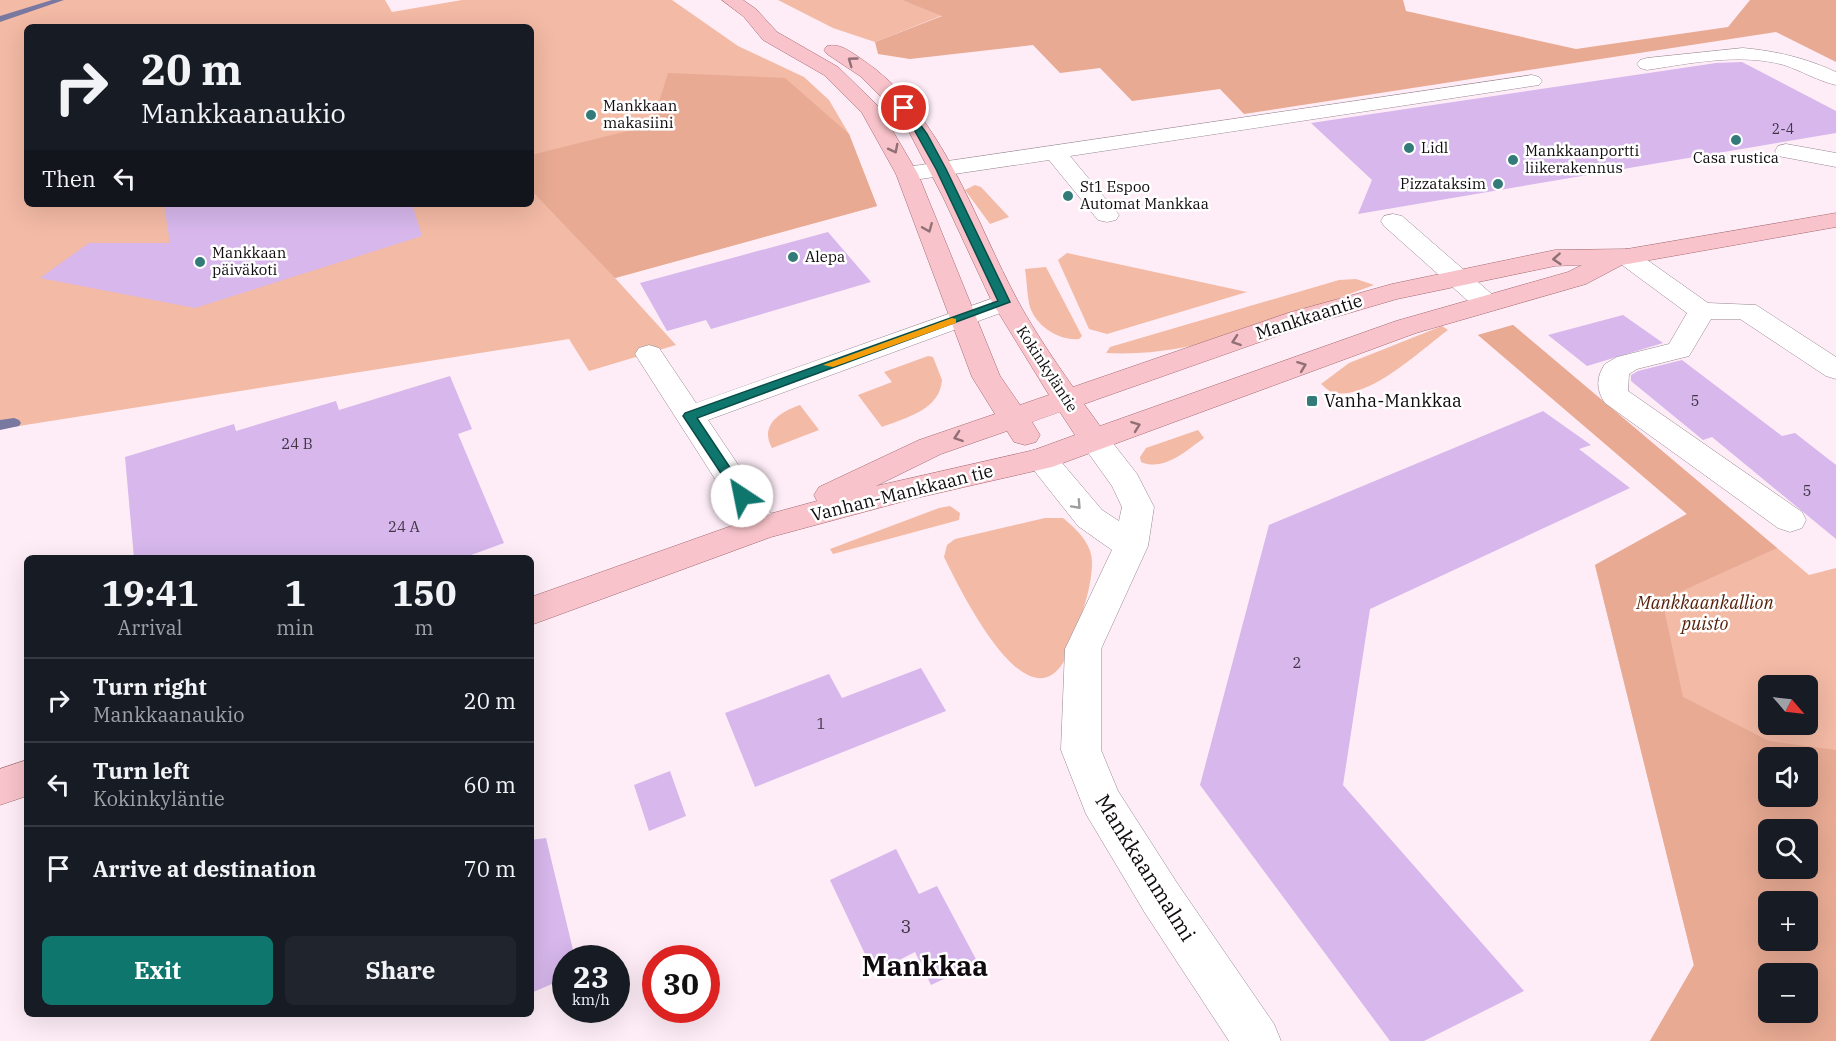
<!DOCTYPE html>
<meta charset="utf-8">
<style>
:root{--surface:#171b24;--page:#20242c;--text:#f1f3f6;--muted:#9ea1a6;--line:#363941;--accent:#0f766e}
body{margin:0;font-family:"IBM Plex Serif",serif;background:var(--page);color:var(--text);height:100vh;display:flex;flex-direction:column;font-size:22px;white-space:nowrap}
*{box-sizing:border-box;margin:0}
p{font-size:20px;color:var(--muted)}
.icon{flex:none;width:33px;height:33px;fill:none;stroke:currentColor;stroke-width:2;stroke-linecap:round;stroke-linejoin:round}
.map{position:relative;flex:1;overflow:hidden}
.panel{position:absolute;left:24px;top:555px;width:510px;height:462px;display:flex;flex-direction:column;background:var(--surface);border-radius:9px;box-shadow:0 6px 24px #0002}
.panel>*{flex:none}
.banner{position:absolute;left:24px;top:24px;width:510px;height:183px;border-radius:9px;box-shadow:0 6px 24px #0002;background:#171b24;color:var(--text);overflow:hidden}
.needle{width:39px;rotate:118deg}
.tools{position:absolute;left:1758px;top:675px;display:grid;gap:12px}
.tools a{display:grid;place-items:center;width:60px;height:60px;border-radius:9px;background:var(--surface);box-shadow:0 6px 24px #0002;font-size:30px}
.speed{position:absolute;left:552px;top:945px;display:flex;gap:12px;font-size:30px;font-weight:700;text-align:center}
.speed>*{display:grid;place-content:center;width:78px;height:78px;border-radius:50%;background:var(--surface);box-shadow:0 6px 24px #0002;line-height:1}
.speed small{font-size:15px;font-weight:400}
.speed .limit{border:9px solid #d22;background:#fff;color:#111}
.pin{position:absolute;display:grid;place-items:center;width:51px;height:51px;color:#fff;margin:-26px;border:3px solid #fff;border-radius:50%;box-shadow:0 2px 6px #0007}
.me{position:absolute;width:66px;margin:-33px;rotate:326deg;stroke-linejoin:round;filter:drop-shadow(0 0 4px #0008)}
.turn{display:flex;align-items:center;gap:21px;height:126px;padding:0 18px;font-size:27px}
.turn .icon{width:78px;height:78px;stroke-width:2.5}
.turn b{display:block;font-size:42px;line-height:51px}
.then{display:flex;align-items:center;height:57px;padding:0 18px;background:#0003;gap:12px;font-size:22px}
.eta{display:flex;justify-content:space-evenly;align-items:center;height:102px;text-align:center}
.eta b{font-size:36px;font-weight:700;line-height:42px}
.primary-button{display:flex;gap:12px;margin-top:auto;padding:12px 18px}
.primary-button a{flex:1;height:69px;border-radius:9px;background:var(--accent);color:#fff;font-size:24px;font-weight:700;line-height:69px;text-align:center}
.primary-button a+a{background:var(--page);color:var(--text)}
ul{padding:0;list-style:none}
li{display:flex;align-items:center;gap:18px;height:84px;padding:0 18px;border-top:2px solid var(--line)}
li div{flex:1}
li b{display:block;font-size:22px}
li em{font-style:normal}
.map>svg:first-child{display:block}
.green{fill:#f3baa5;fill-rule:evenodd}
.forest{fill:#e8aa93;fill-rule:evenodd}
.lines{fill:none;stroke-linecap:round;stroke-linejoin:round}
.stream{fill:#7878a1;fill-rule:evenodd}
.building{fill:#d7b7ec}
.minor-casing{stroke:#968790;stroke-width:1}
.major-casing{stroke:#a46971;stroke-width:1}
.minor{fill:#fff;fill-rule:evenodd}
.major{fill:#f8c3ca;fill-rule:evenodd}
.oneway{stroke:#907075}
.oneway2{stroke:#9f9d9f}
.route{fill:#0f766e;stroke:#0a4d48;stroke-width:1.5}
.slow{fill:#f59e0b}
.poi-dot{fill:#327b78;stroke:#fff;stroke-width:2}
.labels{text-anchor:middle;stroke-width:5;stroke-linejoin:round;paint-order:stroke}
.far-number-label{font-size:14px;fill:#423646}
.far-poi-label{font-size:15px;fill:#100b0e;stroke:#fff;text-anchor:start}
.far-street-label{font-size:15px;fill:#100b0e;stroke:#fff}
.number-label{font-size:15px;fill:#423646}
.street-label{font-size:18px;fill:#100b0e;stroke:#fff}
.poi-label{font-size:18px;fill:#100b0e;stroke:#fff;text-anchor:start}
.park-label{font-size:18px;font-style:italic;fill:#561f07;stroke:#fff}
.near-number-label{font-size:18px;fill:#423646}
.near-street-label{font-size:21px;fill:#100b0e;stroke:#fff}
.near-district-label{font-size:28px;font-weight:bold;fill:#100b0e;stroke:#fff}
</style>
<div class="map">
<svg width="1836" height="1041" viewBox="0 0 1836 1041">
<rect width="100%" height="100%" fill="#feedf7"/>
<!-- green -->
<g class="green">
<path d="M 0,0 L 385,0 L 392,12 L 462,0 L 672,0 L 738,46 L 804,77 L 829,100 L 849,134 L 877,206 L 615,278 L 676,345 L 589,371 L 569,339 L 0,429 ZM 27,27 L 531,27 L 531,204 L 27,204 Z"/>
<polygon points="778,0 902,0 943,15 875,42 833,28"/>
<polygon points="975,185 981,187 1009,217 990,224 965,190"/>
<polygon points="1067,253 1247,292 1107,334 1089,329 1058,260"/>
<path d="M 1046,267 L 1082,336 L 1079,339 C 1059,341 1036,326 1030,307 C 1027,296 1027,281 1025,269 Z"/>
<path d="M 1356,279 L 1374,285 C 1288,316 1200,358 1106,353 L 1110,347 L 1339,280 Z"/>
<path d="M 1513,325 L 1809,575 L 1836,568 L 1836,1041 L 1650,1041 L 1694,965 L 1595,565 L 1687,514 L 1478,335 ZM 1768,686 L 1808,686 L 1808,724 L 1768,724 ZM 1768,758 L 1808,758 L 1808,796 L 1768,796 ZM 1768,830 L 1808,830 L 1808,868 L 1768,868 ZM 1768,902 L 1808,902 L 1808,940 L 1768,940 ZM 1768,974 L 1808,974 L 1808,1012 L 1768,1012 Z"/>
<path d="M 1442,326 L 1448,330 C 1422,349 1366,403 1332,392 C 1328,391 1324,386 1321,384 L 1349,363 Z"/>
<path d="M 928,356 L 933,357 L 942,380 C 940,410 905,418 882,427 L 858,395 L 892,382 L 884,372 Z"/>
<path d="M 800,405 L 819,430 L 772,448 C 759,425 780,412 800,405 Z"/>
<path d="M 1198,430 L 1204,438 C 1187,450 1164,472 1141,462 L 1140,457 L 1146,448 Z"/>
<polygon points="950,506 960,513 959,520 833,554 830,549 939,508"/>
<path d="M 1045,518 L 1063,518 C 1076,529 1092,543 1092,562 C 1092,588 1081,618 1071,642 C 1069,648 1067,657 1063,663 C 1024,724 957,583 944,557 L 947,545 L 955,539 Z"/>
</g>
<!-- forest -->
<g class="forest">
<polygon points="902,0 1403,0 1406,11 1576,49 1728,27 1750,0 1836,0 1836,62 1776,32 1244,114 1220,89 1132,101 1100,68 1060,73 1033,45 910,59 878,54 875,42 942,16"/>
<polygon points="668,73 785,78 849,134 877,206 615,278 531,190 531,155 652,125"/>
<path d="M 1513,325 L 1777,548 L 1662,600 L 1683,697 L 1769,741 L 1836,750 L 1836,1041 L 1650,1041 L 1694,965 L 1595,565 L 1687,514 L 1478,335 ZM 1768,758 L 1808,758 L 1808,796 L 1768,796 ZM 1768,830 L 1808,830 L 1808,868 L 1768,868 ZM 1768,902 L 1808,902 L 1808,940 L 1768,940 ZM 1768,974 L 1808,974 L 1808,1012 L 1768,1012 Z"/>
</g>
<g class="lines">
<!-- stream -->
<g class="stream">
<polygon points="52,0 64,0 0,22 0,16"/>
<polygon points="14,418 19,420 21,423 19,426 0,430 0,420"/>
</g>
</g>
<!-- building -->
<g class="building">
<polygon points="1742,62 1836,111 1836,133 1358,214 1372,180 1311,123 1716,63"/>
<polygon points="164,204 412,204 422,236 195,308 40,278 89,243 170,243"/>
<polygon points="828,232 871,282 711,329 706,320 667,331 640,283"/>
<polygon points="1623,315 1663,343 1587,366 1548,335"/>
<polygon points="1682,360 1782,436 1795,433 1836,465 1836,539 1712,437 1703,440 1631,381 1631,375 1638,371"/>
<polygon points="450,376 472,429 458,434 504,543 463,558 134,558 125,457 234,424 236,431 336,401 339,410"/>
<polygon points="1543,411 1591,445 1579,449 1630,488 1370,609 1343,785 1524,991 1424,1041 1390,1041 1200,785 1269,525"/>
<polygon points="921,668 946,711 755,787 725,713 829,674 842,698"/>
<polygon points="670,771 686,816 649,831 634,785"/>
<polygon points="546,838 575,958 566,958 566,978 531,993 531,840"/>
<polygon points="896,849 919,894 937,886 978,963 931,985 915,952 874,973 830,880"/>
</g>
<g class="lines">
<!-- minor casing -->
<g class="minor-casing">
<g id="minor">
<path d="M 1743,48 C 1776,51 1806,58 1836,72 L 1836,85 C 1818,81 1802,71 1784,65 C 1740,53 1692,63 1647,70 L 1640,68 L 1637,64 L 1640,60 L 1647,58 Z"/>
<polygon points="1532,75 1539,77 1542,81 1539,85 1070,156 1119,215 1116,220 1107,222 1098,220 1049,160 907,181 899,179 896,174 899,169 907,167"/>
<polygon points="1786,144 1836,153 1836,167 1778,156 1775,151 1778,146"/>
<polygon points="1393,214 1402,216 1494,296 1498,302 1494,308 1485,310 1476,308 1384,226 1381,221 1384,216"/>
<path d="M 1627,249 L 1636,252 L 1708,303 L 1756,305 L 1836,357 L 1836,379 L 1826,376 L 1740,319 L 1711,319 L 1689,356 L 1637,369 L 1629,374 L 1628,391 L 1802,512 L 1806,520 L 1802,528 L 1790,532 L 1778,528 L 1605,403 C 1596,390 1596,377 1605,364 L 1617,357 L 1669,344 L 1687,313 L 1618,262 L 1614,257 L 1618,252 Z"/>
<polygon points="1005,294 1014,296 1018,302 1014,308 708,420 780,527 775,535 763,539 751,535 635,354 639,348 649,345 659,348 696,403"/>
<polygon points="1094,430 1105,433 1137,474 1154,507 1148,546 1101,649 1101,750 1118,791 1177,883 1274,1024 1281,1041 1229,1041 1145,913 1086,814 1061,750 1065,649 1112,550 1078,526 1025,459 1030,451 1041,448 1052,451 1102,510 1119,521 1122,507 1112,486 1079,440 1083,433"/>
</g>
</g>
<!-- major casing -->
<g class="major-casing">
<g id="major">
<path d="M 722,0 L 743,0 L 756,9 L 777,32 L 838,67 L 878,106 L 918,174 L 1000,376 L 1020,405 L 1049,395 L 992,302 L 943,197 L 908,130 L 887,103 L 860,76 L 827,54 L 824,50 L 827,46 C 840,43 849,51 860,58 C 944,113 973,219 1019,303 C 1035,332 1054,360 1073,387 L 1288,313 L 1392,284 L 1555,250 L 1627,249 L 1836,213 L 1836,227 L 1622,265 L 1586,284 L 1416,333 L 1052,467 L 912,499 L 771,537 L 531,625 L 531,597 L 751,519 L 817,501 L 814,495 L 819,487 L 919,440 L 995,414 L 972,377 L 896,174 L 862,113 L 824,75 L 763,40 L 744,17 ZM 1582,265 L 1568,272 L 1396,321 L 1100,426 L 1084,404 L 1308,325 L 1397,299 L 1555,266 ZM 1060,412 L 1075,435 L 1034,450 L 876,486 L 941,454 L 1007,431 L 1014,442 L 1025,445 L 1036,442 L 1040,435 L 1032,422 Z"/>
<polygon points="27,760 27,796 0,805 0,769"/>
</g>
</g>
<!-- minor -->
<use href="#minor" class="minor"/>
<!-- major -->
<use href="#major" class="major"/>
</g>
<!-- one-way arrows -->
<defs><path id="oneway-chevron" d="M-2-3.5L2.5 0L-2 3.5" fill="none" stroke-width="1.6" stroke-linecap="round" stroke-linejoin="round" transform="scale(1.5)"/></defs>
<g class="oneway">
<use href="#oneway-chevron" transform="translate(852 61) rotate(-144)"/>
<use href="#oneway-chevron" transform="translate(894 149) rotate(63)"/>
<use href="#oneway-chevron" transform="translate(928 228) rotate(68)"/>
<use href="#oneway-chevron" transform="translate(1557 259) rotate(176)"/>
<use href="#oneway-chevron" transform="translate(1236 341) rotate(161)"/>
<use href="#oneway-chevron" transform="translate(1302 366) rotate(-21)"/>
<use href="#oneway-chevron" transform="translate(1136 426) rotate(-20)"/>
<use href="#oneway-chevron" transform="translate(958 437) rotate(161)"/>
</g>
<use class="oneway2" href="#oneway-chevron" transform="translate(1077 505) rotate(47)"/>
<!-- route -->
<polygon class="route" points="901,106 907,106 927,134 946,169 1010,302 697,418 749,496 742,500 738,499 683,416 685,413 998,301 936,169"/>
<!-- slow -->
<polygon class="slow" points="952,318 956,319 956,323 833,367 823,365"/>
<!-- markers -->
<g class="poi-dot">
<circle cx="591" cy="115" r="6"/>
<circle cx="1736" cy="140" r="6"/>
<circle cx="1409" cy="148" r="6"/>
<circle cx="1513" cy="160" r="6"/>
<circle cx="1498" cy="184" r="6"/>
<circle cx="1068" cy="196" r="6"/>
<circle cx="793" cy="257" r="6"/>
<circle cx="200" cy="262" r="6"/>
<rect x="1306" y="395" width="12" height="12" rx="3"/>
</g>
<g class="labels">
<!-- far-number labels -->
<g class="far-number-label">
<text x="1783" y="134">2-4</text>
</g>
<!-- far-poi labels -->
<g class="far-poi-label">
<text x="603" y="111">Mankkaan<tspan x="603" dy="17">makasiini</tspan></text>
<text x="1421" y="153">Lidl</text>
<text x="1525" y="156">Mankkaanportti<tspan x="1525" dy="17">liikerakennus</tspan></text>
<text x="1736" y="163" text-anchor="middle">Casa rustica</text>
<text x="1486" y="189" text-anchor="end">Pizzataksim</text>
<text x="1080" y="192">St1 Espoo<tspan x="1080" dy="17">Automat Mankkaa</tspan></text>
<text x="212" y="258">Mankkaan<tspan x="212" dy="17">päiväkoti</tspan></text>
<text x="805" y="262">Alepa</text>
</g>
<!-- far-street labels -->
<g class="far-street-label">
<text transform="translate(1047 369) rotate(57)" y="5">Kokinkyläntie</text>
</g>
<!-- number labels -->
<g class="number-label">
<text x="1695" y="406">5</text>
<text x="297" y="449">24 B</text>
<text x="1807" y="496">5</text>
<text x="404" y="532">24 A</text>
<text x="1297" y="668">2</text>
<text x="821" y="729">1</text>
</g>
<!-- street labels -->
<g class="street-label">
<text transform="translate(1309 317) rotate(-18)" y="6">Mankkaantie</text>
<text transform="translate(902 493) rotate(-14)" y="6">Vanhan-Mankkaan tie</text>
</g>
<!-- poi labels -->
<g class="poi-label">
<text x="1324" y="407">Vanha-Mankkaa</text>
</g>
<!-- park labels -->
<g class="park-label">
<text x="1705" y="609">Mankkaankallion<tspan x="1705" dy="21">puisto</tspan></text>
</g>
<!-- near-number labels -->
<g class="near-number-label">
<text x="906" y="933">3</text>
</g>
<!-- near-street labels -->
<g class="near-street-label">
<text transform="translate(1145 868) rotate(58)" y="7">Mankkaanmalmi</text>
</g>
<!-- near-district labels -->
<g class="near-district-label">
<text x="925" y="976">Mankkaa</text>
</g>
</g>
</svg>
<div class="tools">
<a><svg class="needle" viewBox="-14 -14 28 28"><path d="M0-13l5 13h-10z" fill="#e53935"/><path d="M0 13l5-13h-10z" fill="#9ea1a6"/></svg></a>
<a><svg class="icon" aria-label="sound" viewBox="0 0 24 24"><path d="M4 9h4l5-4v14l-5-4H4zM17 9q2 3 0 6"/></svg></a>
<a><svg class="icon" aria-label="search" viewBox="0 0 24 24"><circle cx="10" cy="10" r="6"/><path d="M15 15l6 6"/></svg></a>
<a>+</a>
<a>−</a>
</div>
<div class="speed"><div>23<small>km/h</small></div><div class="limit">30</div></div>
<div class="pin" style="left:904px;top:108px;background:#d93025"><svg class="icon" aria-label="arrive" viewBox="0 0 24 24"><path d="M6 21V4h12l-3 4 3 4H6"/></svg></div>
<svg class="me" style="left:742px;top:496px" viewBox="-20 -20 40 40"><circle r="19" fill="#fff"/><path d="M0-13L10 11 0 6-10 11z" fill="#0f766e"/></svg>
<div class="banner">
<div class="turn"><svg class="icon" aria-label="right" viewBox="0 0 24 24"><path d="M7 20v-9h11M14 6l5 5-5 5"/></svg><div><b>20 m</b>Mankkaanaukio</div></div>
<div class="then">Then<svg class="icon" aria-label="left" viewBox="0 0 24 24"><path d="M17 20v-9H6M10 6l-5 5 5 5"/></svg></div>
</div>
<section class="panel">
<div class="eta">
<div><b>19:41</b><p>Arrival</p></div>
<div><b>1</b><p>min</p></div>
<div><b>150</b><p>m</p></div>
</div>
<ul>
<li><svg class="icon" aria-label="right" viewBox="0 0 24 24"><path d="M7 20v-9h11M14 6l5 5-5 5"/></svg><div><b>Turn right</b><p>Mankkaanaukio</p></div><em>20 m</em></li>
<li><svg class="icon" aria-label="left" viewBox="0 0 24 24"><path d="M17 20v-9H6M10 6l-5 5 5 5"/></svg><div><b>Turn left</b><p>Kokinkyläntie</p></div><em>60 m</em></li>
<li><svg class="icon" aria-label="arrive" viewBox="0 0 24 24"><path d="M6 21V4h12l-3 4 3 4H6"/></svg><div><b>Arrive at destination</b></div><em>70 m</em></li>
</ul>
<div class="primary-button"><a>Exit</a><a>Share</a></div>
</section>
</div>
